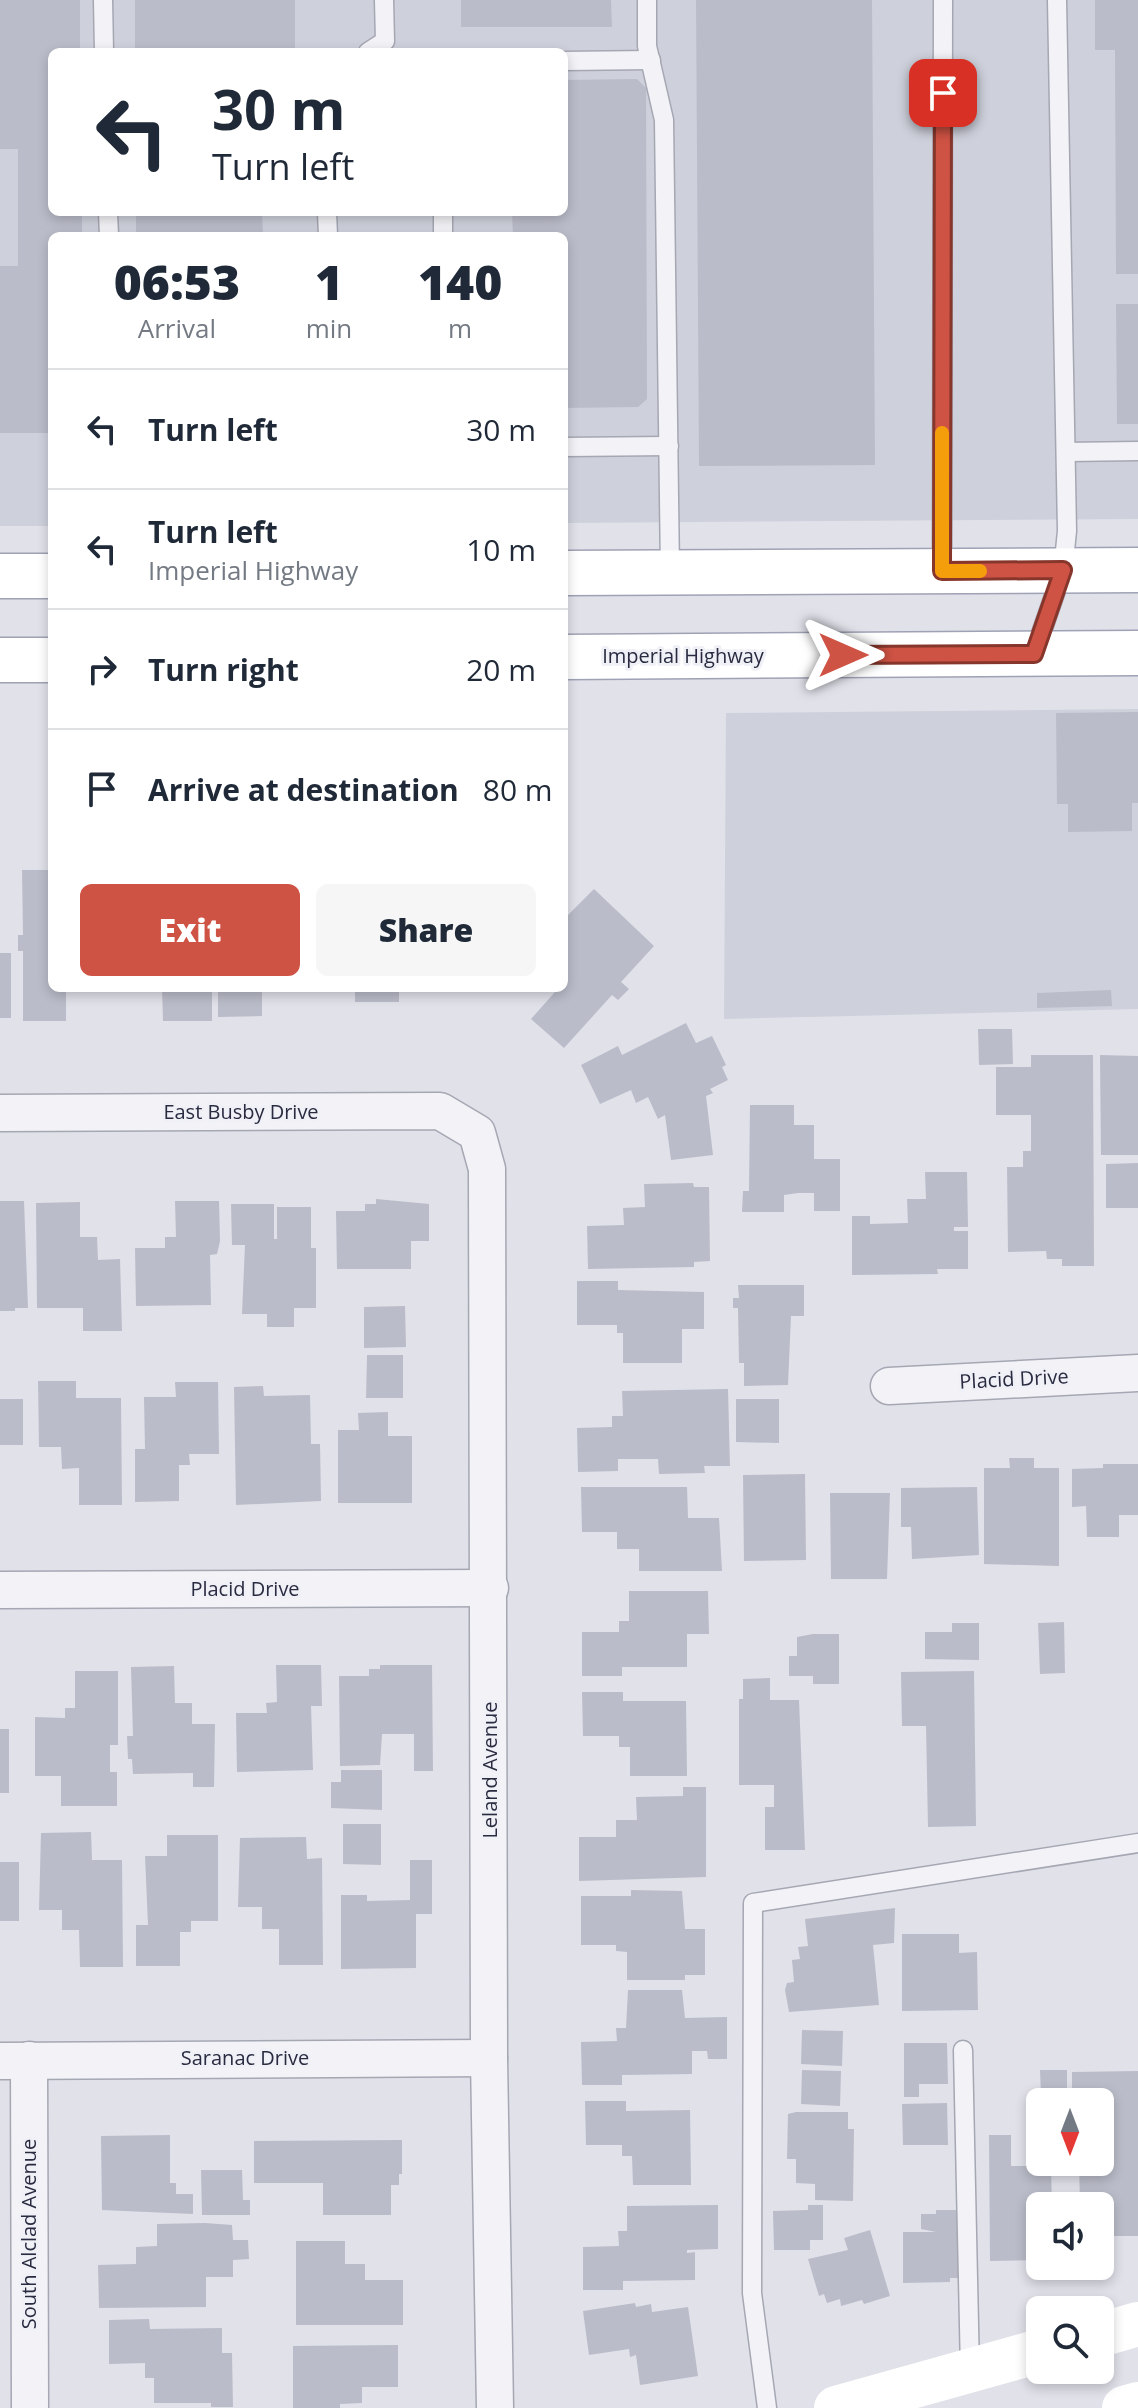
<!DOCTYPE html>
<style>
:root{--surface:#fff;--page:#f6f6f7;--text:#1f2937;--muted:#747a83;--line:#e0e1e3;--accent:#cf5344}
body{margin:0;font-family:"Open Sans",sans-serif;background:var(--page);color:var(--text);height:100vh;display:flex;flex-direction:column;font-size:30px;white-space:nowrap}
*{box-sizing:border-box;margin:0}
p{font-size:26px;color:var(--muted)}
.icon{flex:none;width:44px;height:44px;fill:none;stroke:currentColor;stroke-width:2;stroke-linecap:round;stroke-linejoin:round}
.map{position:relative;flex:1;overflow:hidden}
.side{position:absolute;left:48px;top:232px;width:520px;height:760px;display:flex;flex-direction:column;background:var(--surface);border-radius:12px;box-shadow:0 4px 12px #0003}
.side>*{flex:none}
.top-card{position:absolute;left:48px;top:48px;width:520px;height:168px;border-radius:12px;box-shadow:0 4px 12px #0003;background:#fff;color:var(--text);overflow:hidden}
.needle{width:52px;rotate:180deg}
.fabs{position:absolute;left:1026px;top:2088px;display:grid;gap:16px}
.fabs a{display:grid;place-items:center;width:88px;height:88px;border-radius:12px;background:var(--surface);box-shadow:0 4px 12px #0003;font-size:40px}
.pin{position:absolute;display:grid;place-items:center;width:68px;height:68px;color:#fff;margin:-34px;border-radius:16px;box-shadow:0 4px 12px #0006}
.me{position:absolute;width:88px;margin:-44px;rotate:90deg;stroke-linejoin:round;filter:drop-shadow(0 0 6px #0008)}
.turn{display:flex;align-items:center;gap:28px;height:168px;padding:0 32px;font-size:36px}
.turn .icon{width:104px;height:104px;stroke-width:2.5}
.turn b{display:block;font-size:56px;line-height:68px}
.eta{display:flex;justify-content:space-evenly;align-items:center;height:136px;text-align:center}
.eta b{font-size:48px;font-weight:800;line-height:56px}
.cta{display:flex;gap:16px;margin-top:auto;padding:16px 32px}
.cta a{flex:1;height:92px;border-radius:12px;background:var(--accent);color:#fff;font-size:32px;font-weight:800;line-height:92px;text-align:center}
.cta a+a{background:var(--page);color:var(--text)}
ul{padding:0;list-style:none}
li{display:flex;align-items:center;gap:24px;height:120px;padding:0 32px;border-top:2px solid var(--line)}
li div{flex:1}
li b{display:block;font-size:30px}
li em{font-style:normal}
.map>svg:first-child{display:block}
.built{fill:#ced0db;fill-rule:evenodd}
.building{fill:#babcc9}
.lines{fill:none;stroke-linecap:round;stroke-linejoin:round}
.service-casing{stroke:#a5a7b3;stroke-width:21}
.minor-casing{stroke:#a5a7b3;stroke-width:39}
.primary-casing{stroke:#9fa2b5;stroke-width:47}
.service{stroke:#f3f3f7;stroke-width:18}
.minor{stroke:#f3f3f7;stroke-width:36}
.secondary{stroke:#fff;stroke-width:44}
.primary{stroke:#fff;stroke-width:44}
.route-casing{stroke:#87362c;stroke-width:20}
.route{stroke:#cf5344;stroke-width:14}
.slow{stroke:#f59e0b;stroke-width:14}
.labels{text-anchor:middle;stroke-width:6;stroke-linejoin:round;paint-order:stroke}
.street-label{font-size:20px;fill:#292b41;stroke:#f0f1f7}
</style>
<div class="map">
<svg width="1138" height="2408" viewBox="0 0 1138 2408">
<rect width="100%" height="100%" fill="#e0e1e9"/>
<!-- built -->
<g class="built">
<path d="M 0,0 L 1138,0 L 1138,519 L 564,523 L 564,236 L 52,236 L 52,526 L 0,526 ZM 52,52 L 564,52 L 564,212 L 52,212 Z"/>
<polygon points="1138,709 1138,1009 724,1019 726,713"/>
</g>
<!-- building -->
<g class="building">
<polygon points="0,0 80,0 80,52 52,52 52,212 82,212 82,236 52,236 52,433 0,433 0,266 18,266 18,149 0,149"/>
<rect x="135" y="0" width="160" height="52"/>
<polygon points="461,0 611,0 612,27 461,27"/>
<polygon points="696,0 872,0 875,465 699,466"/>
<polygon points="1095,0 1138,0 1138,274 1116,274 1115,50 1095,50"/>
<polygon points="637,79 646,88 647,399 638,407 564,408 564,236 513,236 512,212 564,212 564,80"/>
<polygon points="136,212 262,212 263,236 136,236"/>
<polygon points="1116,304 1138,304 1138,424 1117,424"/>
<polygon points="1138,712 1138,803 1132,803 1132,831 1068,832 1068,804 1057,804 1056,713"/>
<polygon points="22,870 52,870 52,988 66,988 66,1021 23,1021 23,951 18,951 18,935 23,935"/>
<polygon points="594,889 654,946 621,982 629,989 618,1000 612,995 564,1048 531,1019 555,992 551,988 564,988 564,919"/>
<rect x="0" y="953" width="11" height="65"/>
<polygon points="162,988 212,988 212,1021 163,1021"/>
<polygon points="218,988 262,988 262,1016 218,1017"/>
<rect x="355" y="988" width="44" height="14"/>
<polygon points="1111,990 1112,1006 1037,1008 1037,993"/>
<polygon points="686,1023 696,1043 712,1036 726,1065 722,1067 728,1080 710,1089 713,1093 706,1096 713,1155 671,1160 665,1115 658,1119 648,1097 636,1103 631,1090 600,1104 581,1065 618,1046 622,1055"/>
<polygon points="978,1029 1012,1029 1013,1064 979,1065"/>
<polygon points="1031,1055 1093,1055 1094,1266 1062,1266 1062,1259 1047,1259 1046,1251 1008,1252 1007,1167 1023,1167 1023,1151 1031,1151 1031,1115 996,1115 996,1067 1031,1067"/>
<polygon points="1100,1055 1138,1056 1138,1155 1101,1155"/>
<polygon points="750,1105 794,1105 794,1125 814,1125 814,1159 840,1159 840,1211 814,1211 814,1193 798,1193 784,1195 784,1212 742,1212 743,1191 749,1191"/>
<polygon points="1138,1163 1138,1208 1106,1208 1106,1164"/>
<polygon points="925,1172 967,1172 968,1227 954,1227 954,1231 968,1231 968,1269 937,1269 938,1274 852,1275 852,1216 870,1216 870,1224 908,1223 907,1199 926,1199"/>
<polygon points="693,1183 694,1187 709,1187 710,1261 694,1262 694,1267 588,1269 587,1226 624,1225 623,1208 645,1207 644,1184"/>
<polygon points="376,1199 429,1204 429,1241 411,1241 411,1269 337,1269 336,1211 365,1211 365,1204 376,1204"/>
<polygon points="0,1201 24,1201 28,1308 15,1308 15,1311 0,1311"/>
<polygon points="175,1201 219,1201 220,1241 217,1254 210,1255 211,1305 136,1306 135,1248 165,1248 165,1237 176,1237"/>
<polygon points="80,1202 80,1237 97,1237 98,1260 120,1259 122,1331 83,1331 83,1308 37,1308 36,1203"/>
<polygon points="231,1204 274,1204 274,1239 277,1239 277,1207 311,1207 311,1248 316,1248 316,1308 294,1308 294,1327 267,1327 267,1314 242,1314 245,1245 232,1245"/>
<polygon points="577,1281 618,1281 618,1290 704,1292 704,1329 682,1329 682,1363 623,1363 623,1333 617,1333 617,1325 577,1325"/>
<polygon points="738,1285 804,1285 804,1316 791,1316 788,1385 744,1386 744,1363 739,1363 738,1308 733,1308 733,1298 739,1298"/>
<polygon points="405,1306 406,1347 364,1348 364,1307"/>
<polygon points="367,1355 403,1355 403,1398 366,1398"/>
<polygon points="38,1381 76,1381 76,1398 121,1398 122,1505 79,1505 79,1468 62,1469 61,1447 39,1447"/>
<polygon points="175,1382 218,1382 219,1454 189,1454 190,1465 179,1465 179,1501 135,1502 135,1449 145,1449 144,1397 176,1397"/>
<polygon points="263,1386 264,1396 310,1395 311,1444 320,1444 321,1501 236,1505 234,1387"/>
<polygon points="728,1389 730,1466 704,1466 705,1473 659,1474 658,1459 618,1459 618,1471 578,1472 577,1428 612,1427 612,1416 623,1416 622,1391"/>
<rect x="0" y="1399" width="23" height="46"/>
<polygon points="736,1399 779,1399 779,1443 736,1442"/>
<polygon points="388,1412 388,1436 412,1436 412,1503 338,1503 338,1430 359,1430 358,1413"/>
<polygon points="1009,1458 1034,1458 1034,1468 1059,1468 1059,1566 984,1564 984,1468 1010,1468"/>
<polygon points="1103,1464 1138,1464 1138,1515 1119,1515 1119,1537 1087,1537 1086,1506 1072,1507 1072,1469 1103,1468"/>
<polygon points="805,1474 806,1560 744,1561 743,1475"/>
<polygon points="581,1487 687,1487 688,1518 719,1518 722,1571 639,1571 639,1549 617,1549 617,1532 582,1532"/>
<polygon points="977,1487 979,1555 912,1559 911,1527 901,1527 901,1488"/>
<polygon points="830,1493 890,1493 887,1579 831,1579"/>
<polygon points="629,1591 708,1591 709,1634 687,1634 687,1667 622,1667 622,1676 582,1676 582,1632 619,1632 619,1621 629,1621"/>
<polygon points="1064,1622 1065,1673 1040,1674 1038,1623"/>
<polygon points="952,1623 979,1623 979,1660 925,1659 925,1632 952,1632"/>
<polygon points="813,1634 839,1634 839,1684 813,1684 813,1676 789,1676 789,1656 797,1656 797,1637"/>
<polygon points="276,1665 321,1665 322,1706 311,1706 313,1770 237,1772 236,1713 267,1713 266,1703 277,1702"/>
<polygon points="380,1665 432,1665 433,1771 414,1771 414,1734 382,1734 380,1765 340,1766 339,1676 369,1676 369,1669 380,1669"/>
<polygon points="174,1666 175,1703 192,1703 192,1724 215,1724 214,1787 193,1787 193,1773 133,1774 132,1759 128,1759 127,1736 133,1736 131,1667"/>
<polygon points="75,1671 118,1671 118,1745 110,1745 110,1772 117,1772 117,1806 61,1806 61,1776 35,1776 35,1717 65,1718 65,1708 75,1708"/>
<polygon points="974,1671 976,1826 928,1827 926,1726 902,1726 901,1672"/>
<polygon points="770,1678 770,1700 799,1700 805,1850 765,1850 765,1807 774,1807 774,1785 739,1785 739,1699 743,1699 743,1679"/>
<polygon points="582,1692 623,1692 623,1701 686,1701 687,1776 630,1776 630,1747 619,1747 619,1736 583,1736"/>
<rect x="0" y="1729" width="9" height="64"/>
<polygon points="341,1770 382,1770 382,1810 331,1808 331,1782 341,1782"/>
<polygon points="683,1787 706,1787 706,1877 579,1881 579,1837 616,1837 616,1820 637,1820 636,1797 683,1796"/>
<polygon points="343,1824 381,1824 381,1865 343,1864"/>
<polygon points="91,1832 92,1860 122,1860 123,1967 80,1967 79,1930 62,1930 62,1910 39,1910 41,1833"/>
<polygon points="167,1835 218,1835 218,1921 191,1921 191,1932 180,1932 180,1966 136,1966 136,1925 148,1925 145,1856 167,1856"/>
<polygon points="306,1837 307,1859 322,1858 323,1965 279,1965 279,1929 262,1929 262,1907 238,1907 240,1838"/>
<polygon points="410,1860 432,1860 432,1914 416,1914 416,1968 341,1969 341,1895 367,1895 367,1901 410,1900"/>
<rect x="0" y="1862" width="19" height="59"/>
<polygon points="631,1890 682,1891 685,1929 705,1929 705,1975 685,1975 685,1980 627,1980 627,1952 616,1951 616,1945 581,1945 581,1896 631,1896"/>
<polygon points="895,1908 894,1943 873,1945 879,2005 789,2012 785,1990 787,1983 794,1982 792,1960 800,1959 798,1947 808,1946 805,1919"/>
<polygon points="902,1934 959,1934 959,1953 977,1952 978,2010 902,2011"/>
<polygon points="628,1990 682,1990 685,2018 727,2017 727,2059 708,2059 707,2051 692,2051 692,2074 622,2075 622,2085 582,2085 581,2042 617,2041 616,2028 626,2028"/>
<polygon points="802,2030 843,2031 842,2066 801,2064"/>
<polygon points="904,2043 947,2043 948,2084 919,2084 919,2097 904,2097"/>
<polygon points="802,2070 841,2071 840,2106 801,2104"/>
<polygon points="1040,2070 1067,2070 1067,2102 1040,2102 1040,2108 1033,2108 1033,2094 1041,2094"/>
<polygon points="1138,2071 1138,2236 1100,2236 1100,2206 1080,2206 1079,2162 1100,2162 1100,2102 1072,2102 1072,2072"/>
<polygon points="585,2101 626,2101 626,2111 690,2110 691,2185 633,2185 632,2156 622,2156 622,2145 586,2145"/>
<polygon points="947,2103 948,2145 903,2145 902,2104"/>
<polygon points="796,2112 848,2112 848,2129 854,2129 853,2201 815,2200 815,2184 796,2183 796,2159 787,2159 788,2114"/>
<polygon points="170,2135 170,2183 176,2183 176,2194 193,2194 193,2214 102,2210 101,2136"/>
<polygon points="989,2135 1011,2135 1011,2166 1051,2166 1052,2206 1040,2206 1040,2260 990,2261"/>
<polygon points="402,2140 402,2174 399,2174 399,2185 391,2185 391,2215 323,2215 323,2183 254,2183 254,2141"/>
<polygon points="201,2170 242,2170 243,2200 250,2200 250,2215 202,2215"/>
<polygon points="718,2205 718,2249 687,2250 687,2253 695,2252 695,2280 623,2281 623,2290 583,2290 583,2247 619,2246 618,2231 627,2231 627,2206"/>
<polygon points="808,2205 823,2205 823,2240 810,2240 810,2250 774,2250 773,2211 808,2210"/>
<polygon points="936,2210 963,2210 966,2278 950,2278 950,2282 903,2283 903,2232 936,2232 921,2229 921,2214 936,2214"/>
<polygon points="205,2223 232,2225 233,2240 248,2240 249,2259 233,2260 233,2277 206,2277 206,2307 99,2308 98,2265 136,2264 136,2247 157,2246 157,2224"/>
<polygon points="870,2230 890,2296 864,2304 862,2300 841,2306 840,2299 827,2303 824,2294 819,2296 808,2259 848,2250 844,2238"/>
<polygon points="296,2241 345,2241 345,2264 365,2264 365,2280 403,2280 403,2325 296,2325"/>
<polygon points="635,2303 636,2307 651,2304 652,2312 688,2307 698,2376 640,2385 636,2355 630,2357 629,2349 589,2355 583,2311"/>
<polygon points="149,2319 150,2329 222,2328 222,2353 232,2353 233,2407 211,2407 211,2403 154,2403 154,2378 145,2378 145,2363 109,2364 109,2320"/>
<polygon points="398,2345 398,2387 362,2387 362,2403 340,2404 340,2408 293,2408 293,2346"/>
</g>
<g class="lines">
<!-- service casing -->
<g class="service-casing">
<g id="service">
<polyline points="103,0 104,52"/>
<polyline points="647,0 647,46 664,120 670,572"/>
<polyline points="368,52 385,41 384,0"/>
<polyline points="564,61 651,60"/>
<polyline points="108,212 109,236"/>
<polyline points="327,212 328,236"/>
<polyline points="443,212 443,236"/>
<polyline points="564,447 669,446"/>
<polyline points="1066,452 1138,451"/>
<polyline points="942,571 943,0"/>
<polyline points="1034,654 1063,570 1067,531 1057,0"/>
<polyline points="963,2050 970,2371"/>
<polyline points="767,2408 752,2293 753,1903 1138,1843"/>
</g>
</g>
<!-- minor casing -->
<g class="minor-casing">
<g id="minor">
<polyline points="0,1113 440,1111 477,1133 487,1169 489,2058 495,2408"/>
<polyline points="889,1386 1138,1373"/>
<polyline points="0,1590 490,1588"/>
<polyline points="29,2060 30,2408"/>
<polyline points="0,2061 489,2058"/>
</g>
</g>
<!-- primary casing -->
<g class="primary-casing">
<g id="primary">
<polyline points="564,573 1138,570"/>
<polyline points="0,576 52,576"/>
<polyline points="564,657 1138,653"/>
<polyline points="0,660 52,660"/>
</g>
</g>
<!-- service -->
<use href="#service" class="service"/>
<!-- minor -->
<use href="#minor" class="minor"/>
<!-- secondary -->
<g class="secondary">
<polyline points="1100,2335 1138,2324"/>
<polyline points="836,2408 1040,2351"/>
<polyline points="1124,2408 1138,2404"/>
</g>
<!-- primary -->
<use href="#primary" class="primary"/>
</g>
<g class="lines">
<!-- route casing -->
<g class="route-casing">
<polyline id="route" points="843,655 1034,654 1063,570 942,571 943,93"/>
</g>
<!-- route -->
<use href="#route" class="route"/>
<!-- slow -->
<polyline class="slow" points="942,433 942,571 980,571"/>
</g>
<g class="labels">
<!-- street labels -->
<g class="street-label">
<text x="683" y="663">Imperial Highway</text>
<text x="241" y="1119">East Busby Drive</text>
<text transform="translate(1014 1379) rotate(-3)" y="7">Placid Drive</text>
<text x="245" y="1596">Placid Drive</text>
<text transform="translate(490 1770) rotate(-90)" y="7">Leland Avenue</text>
<text x="245" y="2065">Saranac Drive</text>
<text transform="translate(29 2234) rotate(-90)" y="7">South Alclad Avenue</text>
</g>
</g>
</svg>
<div class="fabs">
<a><svg class="needle" viewBox="-14 -14 28 28"><path d="M0-13l5 13h-10z" fill="#e53935"/><path d="M0 13l5-13h-10z" fill="#747a83"/></svg></a>
<a><svg class="icon" aria-label="sound" viewBox="0 0 24 24"><path d="M4 9h4l5-4v14l-5-4H4zM17 9q2 3 0 6"/></svg></a>
<a><svg class="icon" aria-label="search" viewBox="0 0 24 24"><circle cx="10" cy="10" r="6"/><path d="M15 15l6 6"/></svg></a>
</div>
<div class="pin" style="left:943px;top:93px;background:#d93025"><svg class="icon" aria-label="arrive" viewBox="0 0 24 24"><path d="M6 21V4h12l-3 4 3 4H6"/></svg></div>
<svg class="me" style="left:843px;top:655px" viewBox="-20 -20 40 40"><path d="M0-17L14 15 0 8-14 15z" fill="#cf5344" stroke="#fff" stroke-width="4"/></svg>
<div class="top-card">
<div class="turn"><svg class="icon" aria-label="left" viewBox="0 0 24 24"><path d="M17 20v-9H6M10 6l-5 5 5 5"/></svg><div><b>30 m</b>Turn left</div></div>
</div>
<section class="side">
<div class="eta">
<div><b>06:53</b><p>Arrival</p></div>
<div><b>1</b><p>min</p></div>
<div><b>140</b><p>m</p></div>
</div>
<ul>
<li><svg class="icon" aria-label="left" viewBox="0 0 24 24"><path d="M17 20v-9H6M10 6l-5 5 5 5"/></svg><div><b>Turn left</b></div><em>30 m</em></li>
<li><svg class="icon" aria-label="left" viewBox="0 0 24 24"><path d="M17 20v-9H6M10 6l-5 5 5 5"/></svg><div><b>Turn left</b><p>Imperial Highway</p></div><em>10 m</em></li>
<li><svg class="icon" aria-label="right" viewBox="0 0 24 24"><path d="M7 20v-9h11M14 6l5 5-5 5"/></svg><div><b>Turn right</b></div><em>20 m</em></li>
<li><svg class="icon" aria-label="arrive" viewBox="0 0 24 24"><path d="M6 21V4h12l-3 4 3 4H6"/></svg><div><b>Arrive at destination</b></div><em>80 m</em></li>
</ul>
<div class="cta"><a>Exit</a><a>Share</a></div>
</section>
</div>
